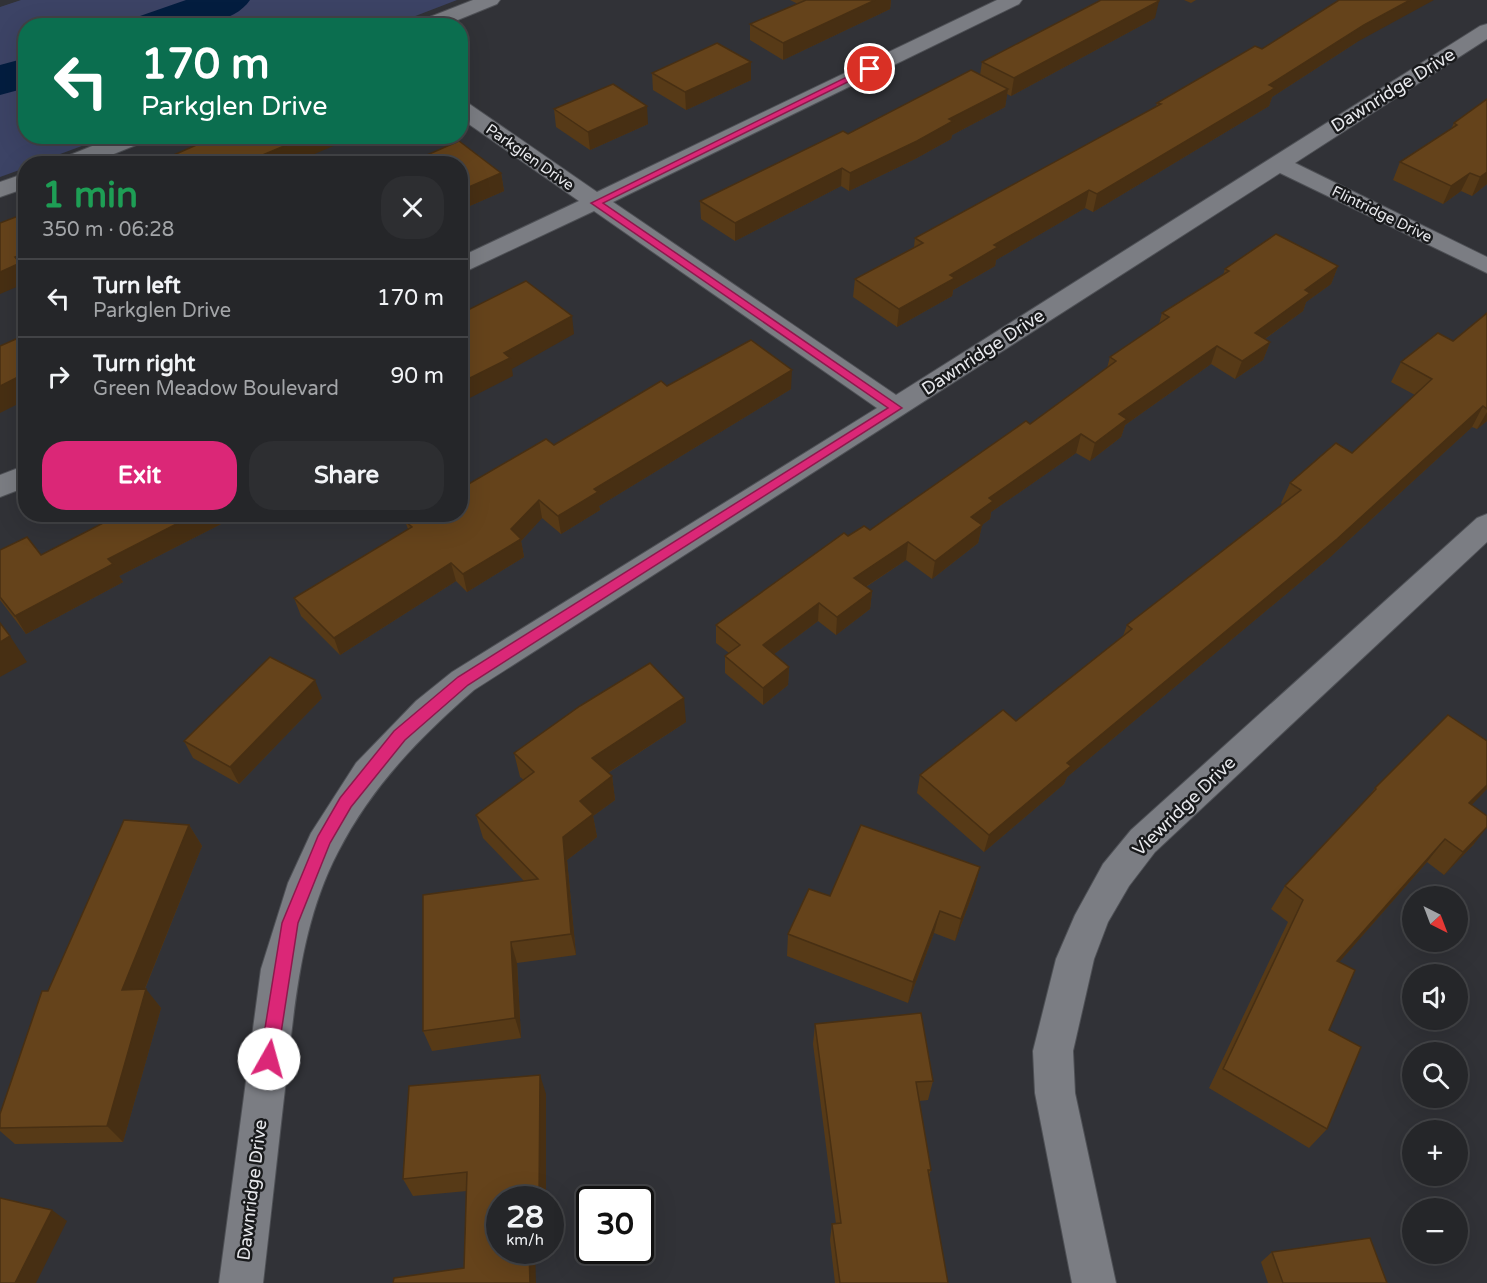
<!DOCTYPE html>
<meta charset="utf-8">
<style>
:root{--surface:#252629;--page:#2d2e31;--text:#f1f3f6;--muted:#a3a5a8;--line:#424346;--accent:#db2777}
body{margin:0;font-family:"Varela Round",sans-serif;background:var(--page);color:var(--text);height:100vh;display:flex;flex-direction:column;font-size:22px;white-space:nowrap}
*{box-sizing:border-box;margin:0}
p{font-size:20px;color:var(--muted)}
.icon{flex:none;width:33px;height:33px;fill:none;stroke:currentColor;stroke-width:2;stroke-linecap:round;stroke-linejoin:round}
.map{position:relative;flex:1;overflow:hidden}
.side{position:absolute;left:18px;top:156px;width:450px;height:366px;display:flex;flex-direction:column;background:var(--surface);border-radius:24px;box-shadow:0 6px 24px #0002,0 0 0 2px var(--line)}
.side>*{flex:none}
.banner{position:absolute;left:18px;top:18px;width:450px;height:126px;border-radius:24px;box-shadow:0 6px 24px #0002,0 0 0 2px var(--line);background:#0b6e4f;color:#fff;overflow:hidden}
.needle{width:39px;rotate:138deg}
.tools{position:absolute;left:1402px;top:886px;display:grid;gap:12px}
.tools a{display:grid;place-items:center;width:66px;height:66px;border-radius:50%;background:var(--surface);box-shadow:0 6px 24px #0002,0 0 0 2px var(--line);font-size:30px}
.speed{position:absolute;left:486px;top:1186px;display:flex;gap:12px;font-size:30px;font-weight:700;text-align:center}
.speed>*{display:grid;place-content:center;width:78px;height:78px;border-radius:50%;background:var(--surface);box-shadow:0 6px 24px #0002,0 0 0 2px var(--line);line-height:1}
.speed small{font-size:15px;font-weight:400}
.speed .limit{border:3px solid #111;border-radius:9px;background:#fff;color:#111}
.pin{position:absolute;display:grid;place-items:center;width:51px;height:51px;color:#fff;margin:-26px;border:3px solid #fff;border-radius:50%;box-shadow:0 2px 6px #0007}
.me{position:absolute;width:66px;margin:-33px;rotate:7deg;stroke-linejoin:round;filter:drop-shadow(0 0 4px #0008)}
.turn{display:flex;align-items:center;gap:21px;height:126px;padding:0 24px;font-size:27px}
.turn .icon{width:78px;height:78px;stroke-width:2.5}
.turn b{display:block;font-size:42px;line-height:51px}
.round{display:grid;place-items:center;flex:none;width:63px;height:63px;border-radius:24px;background:var(--page)}
.overview{display:flex;align-items:center;justify-content:space-between;height:102px;padding:0 24px}
h1{font-size:36px;font-weight:700;line-height:45px;color:#1e9e55}
.primary-button{display:flex;gap:12px;margin-top:auto;padding:12px 24px}
.primary-button a{flex:1;height:69px;border-radius:24px;background:var(--accent);color:#fff;font-size:24px;font-weight:700;line-height:69px;text-align:center}
.primary-button a+a{background:var(--page);color:var(--text)}
ul{padding:0;list-style:none}
li{display:flex;align-items:center;gap:18px;height:78px;padding:0 24px;border-top:2px solid var(--line)}
li div{flex:1}
li b{display:block;font-size:22px}
li em{font-style:normal}
.map>svg:first-child{display:block}
.green{fill:#3c4365}
.lines{fill:none;stroke-linecap:round;stroke-linejoin:round}
.river{fill:#031d3f;fill-rule:evenodd}
.minor-casing{stroke:#4e5055;stroke-width:2}
.minor{fill:#7b7d83;fill-rule:evenodd}
.wall{fill:#573a17}
.shaded-wall{fill:#472f13}
.building{fill:#65431b;stroke:#472f13;stroke-width:1.5}
.route{fill:#db2777;stroke:#8e194d;stroke-width:1.5}
.labels{text-anchor:middle;stroke-width:5;stroke-linejoin:round;paint-order:stroke}
.far-street-label{font-size:15px;fill:#e8e9ed;stroke:#191a1c}
.street-label{font-size:18px;fill:#e8e9ed;stroke:#191a1c}
</style>
<div class="map">
<svg width="1487" height="1283" viewBox="0 0 1487 1283">
<rect width="100%" height="100%" fill="#313237"/>
<!-- green -->
<polygon class="green" points="21,0 457,0 392,25 26,26 26,136 106,137 36,163 26,164 25,168 0,177 0,7"/>
<g class="lines">
<!-- river -->
<g class="river">
<path d="M 186,0 L 250,0 C 229,31 168,26 134,26 L 140,16 Z"/>
<polygon points="26,58 26,88 0,95 0,65"/>
</g>
<!-- minor casing -->
<g class="minor-casing">
<g id="minor">
<polygon points="473,0 500,0 497,4 443,26 414,26 417,22"/>
<path d="M 997,0 L 1022,0 L 1019,4 L 613,202 L 896,395 L 1480,26 L 1487,24 L 1487,39 L 1295,163 L 1487,257 L 1487,273 L 1280,173 L 474,690 C 420,737 371,787 338,852 C 301,923 295,1002 286,1080 C 278,1148 271,1215 263,1283 L 219,1283 L 261,969 L 288,883 L 311,833 L 356,763 L 416,701 L 452,672 L 877,408 L 594,211 L 460,274 L 460,257 L 579,201 L 460,118 L 460,102 L 468,103 L 597,192 Z"/>
<polygon points="117,136 149,136 146,141 89,164 57,164 60,159"/>
<polygon points="26,173 26,188 0,197 0,182"/>
<polygon points="26,465 26,487 0,497 0,475"/>
<polygon points="1487,514 1487,542 1155,852 1129,886 1108,922 1094,959 1073,1051 1075,1093 1116,1283 1072,1283 1035,1093 1033,1051 1056,959 1075,915 1103,864 1131,830 1477,518"/>
</g>
</g>
<!-- minor -->
<use href="#minor" class="minor"/>
</g>
<!-- wall -->
<g class="wall">
<polygon points="790,0 891,0 890,9 783,60 750,40 750,24 798,4"/>
<polygon points="1184,0 1196,0 1191,3"/>
<polygon points="1155,18 1011,96 1007,94 1005,107 952,135 951,139 915,159 849,191 841,186 735,241 701,219 700,201 980,75 982,62"/>
<polygon points="1357,42 1272,97 1269,106 1093,212 1085,208 996,260 995,266 953,290 952,296 897,327 853,297 855,279 914,247 915,238 1156,107 1157,103 1262,49"/>
<polygon points="751,62 751,80 686,110 653,90 652,73"/>
<polygon points="1487,99 1487,184 1472,196 1461,191 1443,204 1393,180 1400,162 1451,129 1454,123"/>
<polygon points="554,109 648,124 590,150 556,127"/>
<polygon points="459,141 501,173 504,191 465,208 460,205 460,164 421,164 420,158"/>
<polygon points="1338,266 1331,284 1306,302 1303,311 1265,339 1270,342 1263,360 1235,379 1211,364 1125,425 1121,437 1090,461 1076,453 991,512 990,519 982,525 978,543 932,579 906,560 866,587 872,591 870,609 836,635 818,621 774,654 789,667 788,685 763,705 725,673 725,656 729,653 716,643 716,625 848,536 870,530 1030,424 1107,368 1110,357 1159,324 1162,313 1223,275 1225,269"/>
<polygon points="1487,313 1487,421 1477,429 1472,427 1328,559 1067,777 1064,784 984,852 917,793 920,775 1016,721 1123,636 1127,625 1282,504 1281,503 1290,483 1352,453 1415,395 1391,382 1401,362 1453,341"/>
<polygon points="667,386 791,389 599,506 600,510 561,534 542,518 521,541 524,557 467,592 456,581 340,655 301,616 294,598 408,529 405,521"/>
<polygon points="107,514 228,514 219,519 221,524 119,576 123,582 26,634 0,600 0,550 41,555 110,519"/>
<polygon points="322,698 239,784 193,758 184,741"/>
<polygon points="686,722 608,773 612,776 615,800 593,816 597,837 567,860 576,955 517,963 521,1038 432,1051 423,1031 524,881 483,838 476,815 524,780 520,777 514,753"/>
<polygon points="1375,788 1472,805 1474,844 1444,875 1427,862 1339,962 1329,1030 1327,1129 1309,1148 1209,1088 1288,922 1271,909 1285,886 1367,799"/>
<polygon points="189,825 202,846 145,989 161,1008 123,1142 15,1144 0,1131 0,1114 48,991"/>
<polygon points="980,867 974,890 955,941 934,933 908,1003 787,956 788,934 830,896"/>
<polygon points="815,1024 933,1081 928,1100 919,1101 931,1170 929,1175 948,1283 835,1283 830,1240 832,1224 836,1224 813,1044"/>
<polygon points="546,1094 546,1200 500,1200 464,1268 467,1191 413,1196 403,1179"/>
<polygon points="1272,1252 1387,1283 1268,1283 1261,1262"/>
</g>
<!-- shaded-wall -->
<g class="shaded-wall">
<polygon points="875,0 891,0 890,9 783,60 783,43"/>
<polygon points="1410,0 1434,0 1357,42 1272,97 1269,106 1093,212 1097,194 1364,25"/>
<polygon points="1159,1 1155,18 1011,96 1014,78"/>
<polygon points="751,62 751,80 686,110 685,92"/>
<polygon points="1008,89 1005,107 952,135 951,139 915,159 849,191 850,173 949,119"/>
<polygon points="647,106 648,124 590,150 588,132"/>
<polygon points="308,136 357,136 291,164 241,164"/>
<polygon points="842,168 841,186 735,241 735,223"/>
<polygon points="1487,172 1487,184 1472,196 1480,177"/>
<polygon points="501,173 504,191 465,208 462,190"/>
<polygon points="1470,173 1461,191 1443,204 1451,186"/>
<polygon points="1089,190 1085,208 996,260 995,266 953,290 952,296 897,327 899,309 994,245"/>
<polygon points="26,253 26,283 0,294 0,272 15,257"/>
<polygon points="1338,266 1331,284 1306,302 1303,311 1248,351 1255,333 1305,290"/>
<polygon points="572,316 574,334 512,369 513,376 460,403 460,383 504,353"/>
<polygon points="1270,342 1263,360 1235,379 1242,361"/>
<polygon points="1217,346 1211,364 1125,425 1121,437 1090,461 1095,443 1119,414"/>
<polygon points="792,370 791,389 599,506 600,510 561,534 558,516 594,489"/>
<polygon points="22,375 26,381 26,400 0,413 0,386"/>
<polygon points="1483,406 1472,427 1328,559 1067,777 1064,784 984,852 989,835 1067,763"/>
<polygon points="1487,412 1487,421 1477,429"/>
<polygon points="1081,434 1076,453 991,512 990,519 968,535 971,517 989,498"/>
<polygon points="539,500 542,518 521,541 524,557 467,592 463,574 511,529"/>
<polygon points="196,514 228,514 219,519 221,524 119,576 123,582 26,634 15,616 108,559"/>
<polygon points="982,525 978,543 932,579 935,561"/>
<polygon points="908,542 906,560 853,595 854,578"/>
<polygon points="451,563 456,581 340,655 334,638"/>
<polygon points="872,591 870,609 836,635 837,617"/>
<polygon points="819,603 818,621 762,663 763,645"/>
<polygon points="10,636 27,662 0,677 0,642"/>
<polygon points="789,667 788,685 763,705 763,688"/>
<polygon points="315,680 322,698 239,784 230,767"/>
<polygon points="684,698 686,722 595,781 592,758"/>
<polygon points="612,776 615,800 593,816 597,837 567,860 576,955 571,934 563,837 580,801"/>
<polygon points="1487,785 1487,789 1451,827 1469,803"/>
<polygon points="189,825 202,846 137,1008 122,990"/>
<polygon points="1487,827 1474,844 1444,875 1463,852"/>
<polygon points="1445,839 1427,862 1321,983 1337,961"/>
<polygon points="980,867 974,890 955,941 961,919"/>
<polygon points="940,911 934,933 908,1003 913,982"/>
<polygon points="511,942 517,963 521,1038 515,1018"/>
<polygon points="146,989 161,1008 123,1142 107,1126"/>
<polygon points="540,1075 546,1094 546,1200 539,1200"/>
<polygon points="52,1210 67,1221 36,1283 15,1283"/>
<polygon points="529,1251 535,1251 536,1283 530,1283"/>
</g>
<!-- building -->
<g class="building">
<polygon points="806,0 875,0 783,43 750,24"/>
<polygon points="1101,0 1159,0 1159,1 1014,78 982,62"/>
<polygon points="1339,0 1410,0 1364,25 1269,85 1275,88 1097,194 1089,190 994,245 998,247 950,275 955,278 899,309 855,279 923,243 915,238 1161,104 1157,103 1255,46 1262,49"/>
<polygon points="717,43 751,62 685,92 652,73"/>
<polygon points="971,70 1008,89 949,119 953,121 917,141 850,173 842,168 735,223 700,201 843,131 848,134"/>
<polygon points="613,84 647,106 588,132 554,109"/>
<polygon points="1487,99 1487,172 1480,177 1470,173 1451,186 1400,162 1457,125 1454,123"/>
<polygon points="217,136 308,136 241,164 153,164"/>
<polygon points="459,141 501,173 462,190 460,189 460,164 427,164 420,158"/>
<polygon points="26,213 26,253 15,257 20,263 0,272 0,223"/>
<polygon points="1276,234 1338,266 1305,290 1310,293 1255,333 1270,342 1242,361 1217,346 1119,414 1127,419 1095,443 1081,434 989,498 993,501 971,517 982,525 935,561 908,542 854,578 872,591 837,617 819,603 763,645 789,667 763,688 725,656 740,645 716,625 844,533 848,536 864,526 870,530 1026,421 1030,424 1116,361 1110,357 1169,317 1162,313 1229,271 1225,269"/>
<polygon points="526,281 572,316 504,353 510,358 460,383 460,314"/>
<polygon points="1487,313 1487,409 1483,406 1337,539 1067,763 1071,766 989,835 920,775 1003,710 1016,721 1132,629 1127,625 1301,490 1290,483 1336,443 1352,453 1432,379 1401,362 1438,333 1453,341"/>
<polygon points="16,339 19,343 26,340 26,379 22,375 0,386 0,346"/>
<polygon points="751,340 792,370 594,489 598,492 558,516 539,500 511,529 521,539 463,574 451,563 334,638 294,598 412,527 405,521 416,514 460,514 460,489 546,439 554,445 661,381 667,386"/>
<polygon points="110,514 196,514 108,559 113,564 15,616 0,597 0,550 27,537 41,555 113,518"/>
<polygon points="0,623 10,636 0,642"/>
<polygon points="270,657 315,680 230,767 184,741"/>
<polygon points="650,663 684,698 592,758 612,776 580,801 593,814 563,837 571,934 511,942 515,1018 423,1031 423,895 538,879 476,815 534,772 514,753 580,706"/>
<polygon points="1448,715 1487,741 1487,785 1469,803 1487,816 1487,827 1463,852 1445,839 1337,961 1355,970 1329,1030 1361,1047 1327,1129 1223,1069 1303,900 1285,886 1376,789 1375,788"/>
<polygon points="124,820 189,825 122,990 146,989 107,1126 0,1128 0,1114 42,991 48,991"/>
<polygon points="861,825 980,867 961,919 940,911 913,982 788,934 809,889 830,896"/>
<polygon points="921,1013 933,1081 916,1082 931,1170 928,1170 948,1283 840,1283 832,1224 841,1223 815,1024"/>
<polygon points="540,1075 539,1200 500,1200 500,1251 529,1251 530,1283 393,1283 394,1278 464,1268 467,1172 403,1179 409,1086"/>
<polygon points="0,1198 52,1210 15,1283 0,1283"/>
<polygon points="1370,1238 1387,1283 1283,1283 1272,1252"/>
</g>
<!-- route -->
<polygon class="route" points="867,67 874,69 603,203 902,408 468,685 405,740 351,807 330,843 298,923 277,1059 275,1065 269,1067 263,1065 260,1059 282,923 318,836 340,798 394,731 458,677 888,408 591,203"/>
<g class="labels">
<!-- far-street labels -->
<g class="far-street-label">
<text transform="translate(530 157) rotate(35)" y="5">Parkglen Drive</text>
<text transform="translate(1382 214) rotate(26)" y="5">Flintridge Drive</text>
</g>
<!-- street labels -->
<g class="street-label">
<text transform="translate(1393 90) rotate(-32)" y="6">Dawnridge Drive</text>
<text transform="translate(983 352) rotate(-33)" y="6">Dawnridge Drive</text>
<text transform="translate(1184 806) rotate(-44)" y="6">Viewridge Drive</text>
<text transform="translate(252 1190) rotate(-83)" y="6">Dawnridge Drive</text>
</g>
</g>
</svg>
<div class="tools">
<a><svg class="needle" viewBox="-14 -14 28 28"><path d="M0-13l5 13h-10z" fill="#e53935"/><path d="M0 13l5-13h-10z" fill="#a3a5a8"/></svg></a>
<a><svg class="icon" aria-label="sound" viewBox="0 0 24 24"><path d="M4 9h4l5-4v14l-5-4H4zM17 9q2 3 0 6"/></svg></a>
<a><svg class="icon" aria-label="search" viewBox="0 0 24 24"><circle cx="10" cy="10" r="6"/><path d="M15 15l6 6"/></svg></a>
<a>+</a>
<a>−</a>
</div>
<div class="speed"><div>28<small>km/h</small></div><div class="limit">30</div></div>
<div class="pin" style="left:870px;top:69px;background:#d93025"><svg class="icon" aria-label="arrive" viewBox="0 0 24 24"><path d="M6 21V4h12l-3 4 3 4H6"/></svg></div>
<svg class="me" style="left:269px;top:1059px" viewBox="-20 -20 40 40"><circle r="19" fill="#fff"/><path d="M0-13L10 11 0 6-10 11z" fill="#db2777"/></svg>
<div class="banner">
<div class="turn"><svg class="icon" aria-label="left" viewBox="0 0 24 24"><path d="M17 20v-9H6M10 6l-5 5 5 5"/></svg><div><b>170 m</b>Parkglen Drive</div></div>
</div>
<section class="side">
<div class="overview"><div><h1>1 min</h1><p>350 m · 06:28</p></div><a class="round"><svg class="icon" aria-label="close" viewBox="0 0 24 24"><path d="M6 6l12 12M18 6L6 18"/></svg></a></div>
<ul>
<li><svg class="icon" aria-label="left" viewBox="0 0 24 24"><path d="M17 20v-9H6M10 6l-5 5 5 5"/></svg><div><b>Turn left</b><p>Parkglen Drive</p></div><em>170 m</em></li>
<li><svg class="icon" aria-label="right" viewBox="0 0 24 24"><path d="M7 20v-9h11M14 6l5 5-5 5"/></svg><div><b>Turn right</b><p>Green Meadow Boulevard</p></div><em>90 m</em></li>
</ul>
<div class="primary-button"><a>Exit</a><a>Share</a></div>
</section>
</div>
